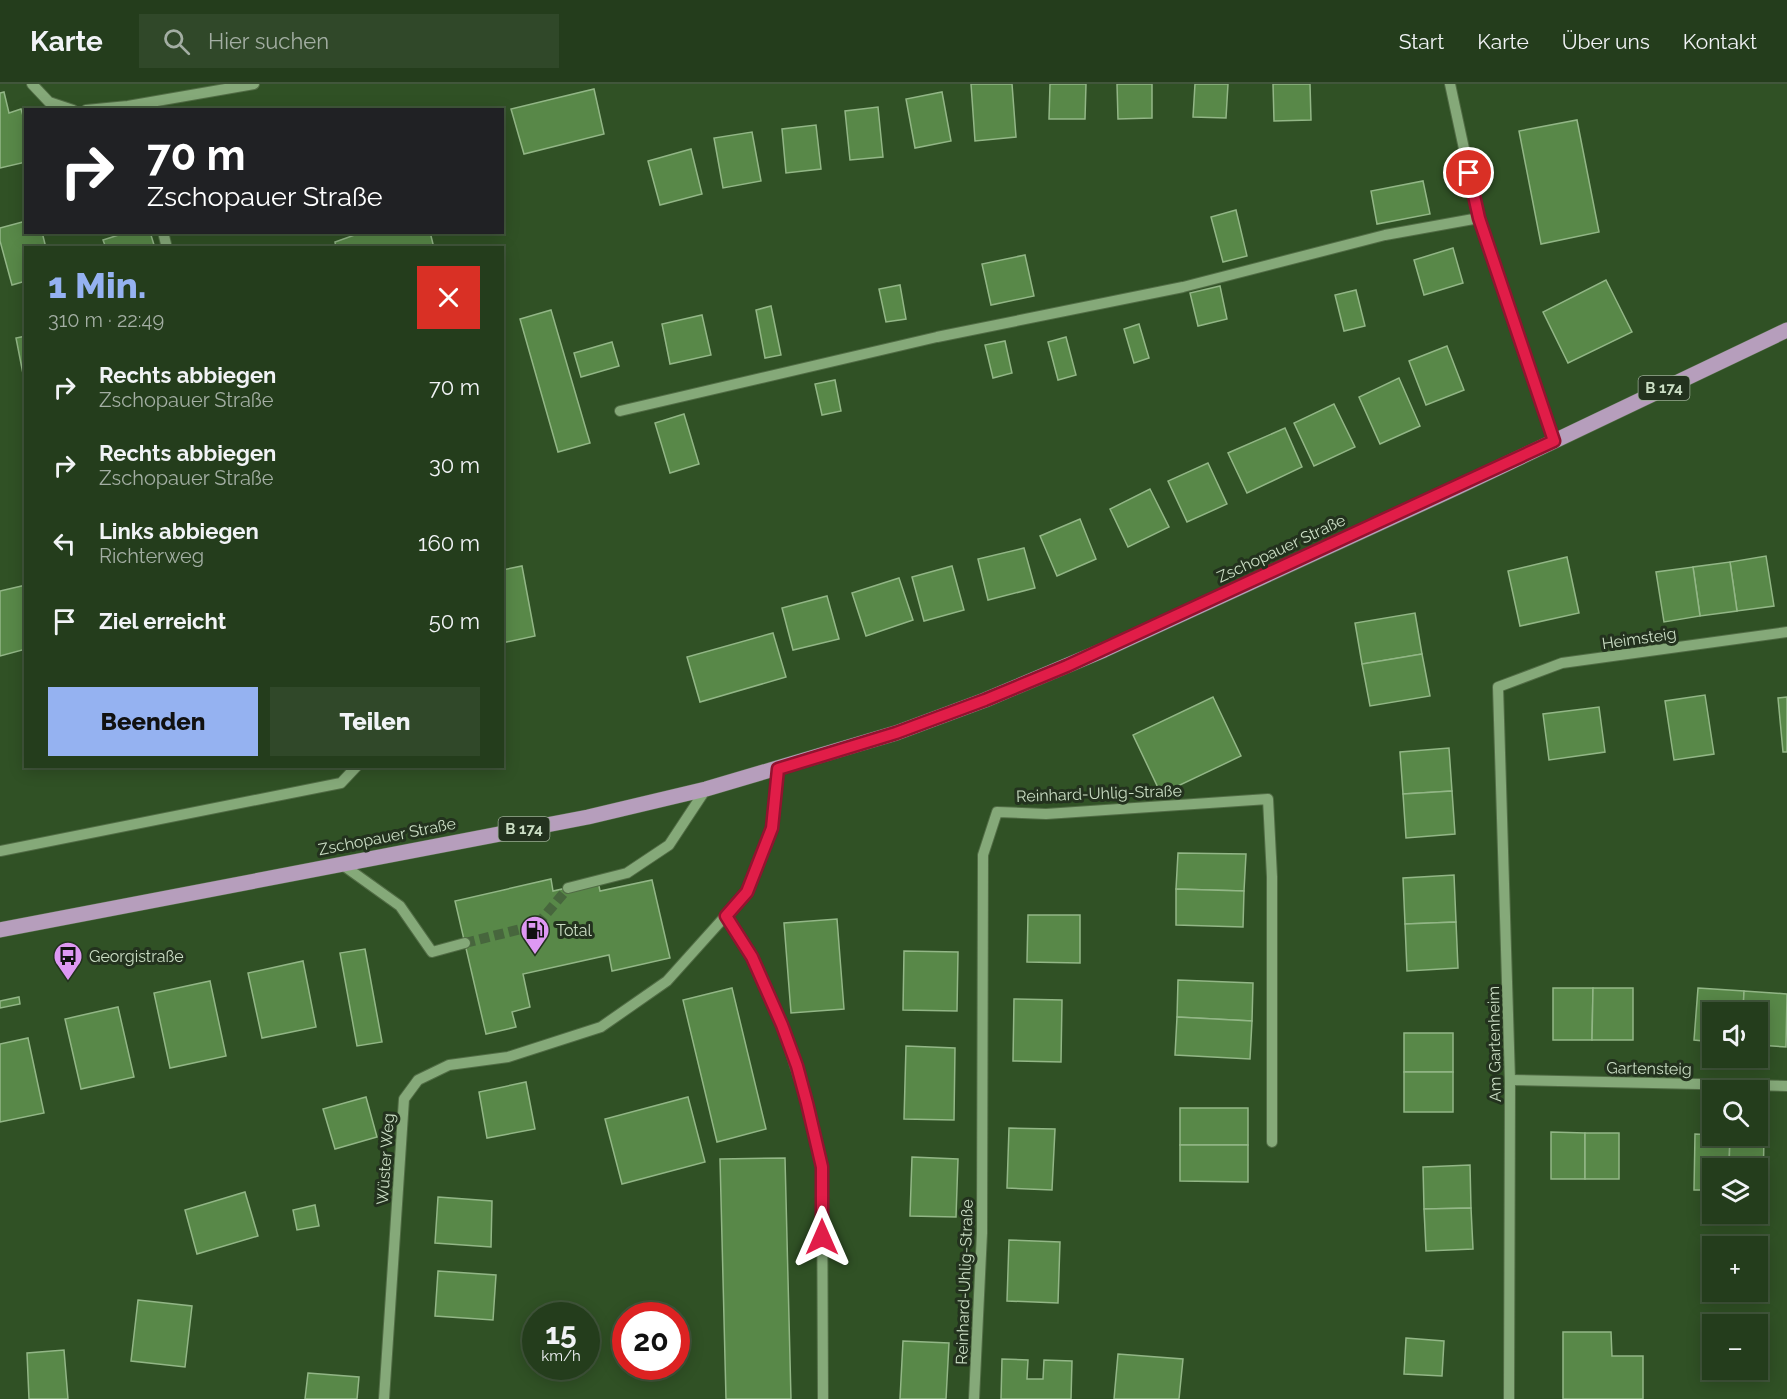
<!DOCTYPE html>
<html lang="de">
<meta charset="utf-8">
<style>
:root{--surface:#243d1c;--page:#304829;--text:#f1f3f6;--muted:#a3aea3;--line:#41563b;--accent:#95b2f1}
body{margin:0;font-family:Raleway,sans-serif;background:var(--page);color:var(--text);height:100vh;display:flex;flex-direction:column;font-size:22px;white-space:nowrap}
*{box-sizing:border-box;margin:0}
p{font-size:20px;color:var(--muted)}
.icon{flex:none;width:33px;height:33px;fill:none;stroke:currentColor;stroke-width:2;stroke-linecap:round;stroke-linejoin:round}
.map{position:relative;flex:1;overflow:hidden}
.side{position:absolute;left:24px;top:162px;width:480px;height:522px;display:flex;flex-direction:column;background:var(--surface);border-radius:0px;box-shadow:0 3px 15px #0003,0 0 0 2px var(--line)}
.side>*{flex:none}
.top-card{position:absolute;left:24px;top:24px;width:480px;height:126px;border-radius:0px;box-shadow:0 3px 15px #0003,0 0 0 2px var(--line);background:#202124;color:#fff;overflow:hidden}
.buttons{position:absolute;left:1702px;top:918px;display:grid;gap:12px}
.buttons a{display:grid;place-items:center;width:66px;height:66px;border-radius:0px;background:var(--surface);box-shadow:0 3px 15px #0003,0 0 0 2px var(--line);font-size:30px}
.speed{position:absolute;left:522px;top:1218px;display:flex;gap:12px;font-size:30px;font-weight:700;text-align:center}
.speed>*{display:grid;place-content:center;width:78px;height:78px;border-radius:50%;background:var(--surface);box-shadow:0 3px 15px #0003,0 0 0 2px var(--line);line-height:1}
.speed small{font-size:15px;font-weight:400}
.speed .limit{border:9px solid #d22;background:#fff;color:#111}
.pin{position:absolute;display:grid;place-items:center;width:51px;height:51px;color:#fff;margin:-26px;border:3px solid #fff;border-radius:50%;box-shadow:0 2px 6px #0007}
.me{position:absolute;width:66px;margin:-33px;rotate:0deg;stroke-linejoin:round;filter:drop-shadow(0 0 4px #0008)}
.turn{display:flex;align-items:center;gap:21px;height:126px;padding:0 24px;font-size:27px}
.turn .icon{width:78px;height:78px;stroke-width:2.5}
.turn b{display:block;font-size:42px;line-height:51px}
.round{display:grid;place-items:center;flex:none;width:63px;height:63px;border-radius:0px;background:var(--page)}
.headline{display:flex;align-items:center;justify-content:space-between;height:102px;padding:0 24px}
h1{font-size:36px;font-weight:800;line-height:45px;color:var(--accent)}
.cta{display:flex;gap:12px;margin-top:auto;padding:12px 24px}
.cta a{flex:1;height:69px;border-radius:0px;background:var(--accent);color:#111;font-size:24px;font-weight:800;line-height:69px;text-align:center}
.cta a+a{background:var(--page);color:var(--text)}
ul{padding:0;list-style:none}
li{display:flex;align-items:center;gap:18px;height:78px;padding:0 24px}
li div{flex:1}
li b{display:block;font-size:22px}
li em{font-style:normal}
header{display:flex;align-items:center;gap:36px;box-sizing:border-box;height:84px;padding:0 30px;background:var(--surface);border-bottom:2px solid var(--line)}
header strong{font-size:28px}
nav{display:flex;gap:33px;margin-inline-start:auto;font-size:21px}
.search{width:420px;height:54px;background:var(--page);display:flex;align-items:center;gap:15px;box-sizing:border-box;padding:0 21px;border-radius:0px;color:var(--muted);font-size:22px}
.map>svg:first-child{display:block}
.building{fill:#588848;stroke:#92b686;stroke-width:1.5}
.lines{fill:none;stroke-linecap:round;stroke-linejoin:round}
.minor-tunnel{stroke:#47663d;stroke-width:10;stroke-dasharray:10 5;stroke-linecap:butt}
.minor-casing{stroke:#516c45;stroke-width:12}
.major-casing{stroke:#516c45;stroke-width:16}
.minor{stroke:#85a979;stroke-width:10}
.major{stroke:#b69ebc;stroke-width:15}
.route-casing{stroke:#92132f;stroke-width:15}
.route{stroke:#e11d48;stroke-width:10}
.labels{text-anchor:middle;stroke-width:6;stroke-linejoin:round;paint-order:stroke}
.shield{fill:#23321e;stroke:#99aa93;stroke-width:1.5}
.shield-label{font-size:15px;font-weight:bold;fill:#cbdec5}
.street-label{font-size:16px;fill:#cbdec5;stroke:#23321e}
.poi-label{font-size:16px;fill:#cbdec5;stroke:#23321e;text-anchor:start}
</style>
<header>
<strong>Karte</strong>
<div class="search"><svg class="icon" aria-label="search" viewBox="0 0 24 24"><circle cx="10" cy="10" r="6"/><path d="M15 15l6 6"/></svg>Hier suchen</div>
<nav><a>Start</a><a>Karte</a><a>Über uns</a><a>Kontakt</a></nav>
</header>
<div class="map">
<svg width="1787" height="1315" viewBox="0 0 1787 1315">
<rect width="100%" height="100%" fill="#305125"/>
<!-- building -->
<g class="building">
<polygon points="971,0 1012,0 1016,53 975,57"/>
<polygon points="1050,0 1086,0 1085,35 1049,35"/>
<polygon points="1117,0 1152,0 1152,34 1118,35"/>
<polygon points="1195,0 1228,0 1226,34 1193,33"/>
<polygon points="1273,0 1310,0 1311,36 1274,37"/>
<polygon points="594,5 604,50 524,70 511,25"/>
<polygon points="4,8 9,29 21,25 26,42 26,78 0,84 0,9"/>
<polygon points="942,8 951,57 915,64 906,15"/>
<polygon points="878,23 883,73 850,76 845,27"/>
<polygon points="1577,36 1599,148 1541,160 1519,47"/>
<polygon points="816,41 821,85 786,89 782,45"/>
<polygon points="752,48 761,97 723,104 714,54"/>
<polygon points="691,65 702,110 660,121 648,77"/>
<polygon points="1423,97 1430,130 1377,140 1371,107"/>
<polygon points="1236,126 1247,172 1223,178 1211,133"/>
<polygon points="26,137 26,148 42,148 46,164 26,164 26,197 12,201 0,157 0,144"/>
<polygon points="128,148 150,148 155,164 106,164 103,156"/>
<polygon points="363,148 430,148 434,164 336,164 335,158"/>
<polygon points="1453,164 1463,199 1424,211 1414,176"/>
<polygon points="1025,171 1034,212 991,221 982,180"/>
<polygon points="1606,196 1632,248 1568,279 1543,228"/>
<polygon points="900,201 906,235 886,238 879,205"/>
<polygon points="1220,202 1227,235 1198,242 1190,209"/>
<polygon points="1356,206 1365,242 1344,247 1335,211"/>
<polygon points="771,222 781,271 765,274 756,226"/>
<polygon points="551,226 590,359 558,368 520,235"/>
<polygon points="702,231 711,271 670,280 662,240"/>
<polygon points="1139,240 1149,274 1134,279 1124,245"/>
<polygon points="26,252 26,305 16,254"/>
<polygon points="1066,253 1076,291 1058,296 1048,258"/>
<polygon points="1005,257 1012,289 993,294 985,261"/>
<polygon points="612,258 619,282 581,293 574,269"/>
<polygon points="1447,262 1464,306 1426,321 1409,277"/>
<polygon points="1399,294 1420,342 1380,360 1359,313"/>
<polygon points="835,296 841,327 822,331 815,300"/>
<polygon points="1334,320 1355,363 1314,382 1294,339"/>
<polygon points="684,330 699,380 670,389 655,339"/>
<polygon points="1285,344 1302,383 1247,409 1228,369"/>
<polygon points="1208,379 1227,420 1187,438 1168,397"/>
<polygon points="1150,405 1169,443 1128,463 1110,425"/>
<polygon points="1080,435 1096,475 1057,492 1040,452"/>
<polygon points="1024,464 1035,504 988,516 978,475"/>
<polygon points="1766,472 1774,522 1737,527 1730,478"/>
<polygon points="1567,473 1579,529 1520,542 1508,487"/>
<polygon points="1730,478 1737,527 1700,532 1693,483"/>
<polygon points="522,482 535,552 502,559 502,486"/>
<polygon points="952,482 964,526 924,537 912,493"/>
<polygon points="1693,483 1700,532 1664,538 1656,488"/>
<polygon points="899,494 913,536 866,552 852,509"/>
<polygon points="26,501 26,565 0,572 0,507"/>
<polygon points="827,512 839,555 793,566 782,524"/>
<polygon points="1415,529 1422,570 1362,580 1355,539"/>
<polygon points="773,549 786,593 700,618 687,573"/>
<polygon points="1422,570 1430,612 1370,622 1362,580"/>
<polygon points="1705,611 1714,670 1674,676 1665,617"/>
<polygon points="1213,613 1241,672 1161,710 1133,651"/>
<polygon points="1787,613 1787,668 1783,668 1778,614"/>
<polygon points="1599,623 1605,668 1549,676 1543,630"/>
<polygon points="1449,664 1452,707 1403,710 1400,668"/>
<polygon points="1452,707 1455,750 1406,754 1403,710"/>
<polygon points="1178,769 1246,770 1244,807 1176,805"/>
<polygon points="1454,791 1456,838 1405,840 1403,794"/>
<polygon points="551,795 553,807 598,797 600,807 652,796 670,874 612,887 609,871 523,890 530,923 512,928 516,943 486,950 455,817"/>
<polygon points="1176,805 1244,807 1243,843 1176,841"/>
<polygon points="1028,831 1080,831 1080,879 1027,878"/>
<polygon points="837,835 844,925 791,929 784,839"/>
<polygon points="1456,838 1458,884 1407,887 1405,840"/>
<polygon points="365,865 382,958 357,962 340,869"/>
<polygon points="904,867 958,868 957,927 903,926"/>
<polygon points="303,877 316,943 262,954 248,889"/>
<polygon points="1178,896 1253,899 1252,937 1177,933"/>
<polygon points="210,897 226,972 170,984 154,909"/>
<polygon points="732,904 766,1045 717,1058 683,916"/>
<polygon points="1553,904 1593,904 1592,956 1553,956"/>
<polygon points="1593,904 1633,904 1633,956 1592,956"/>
<polygon points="1698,904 1744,907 1743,928 1713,928 1713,958 1694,956"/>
<polygon points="1744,907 1787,910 1786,963 1758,961 1758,928 1743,928"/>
<polygon points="19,913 20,920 0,924 0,917"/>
<polygon points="1014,915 1062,916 1061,978 1013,977"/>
<polygon points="118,923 134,993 81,1005 65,935"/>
<polygon points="1177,933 1252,937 1250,975 1175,971"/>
<rect x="1404" y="949" width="49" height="39"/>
<polygon points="28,954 44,1029 0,1038 0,960"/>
<polygon points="906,962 955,964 954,1036 904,1035"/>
<rect x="1404" y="988" width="49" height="40"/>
<polygon points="526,998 535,1045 487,1054 479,1008"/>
<polygon points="366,1013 377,1053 335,1065 323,1025"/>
<polygon points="688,1013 705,1078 622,1100 605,1035"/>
<rect x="1180" y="1024" width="68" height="37"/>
<polygon points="1009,1044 1055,1045 1052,1106 1007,1104"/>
<polygon points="1551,1048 1585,1049 1585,1095 1551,1095"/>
<rect x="1585" y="1049" width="34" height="46"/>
<polygon points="1695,1050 1730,1052 1729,1084 1713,1084 1713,1106 1694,1106"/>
<polygon points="1764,1051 1763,1107 1758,1107 1758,1084 1729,1084 1730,1052"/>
<polygon points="1180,1061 1248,1061 1248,1098 1180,1097"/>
<polygon points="912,1073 958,1075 956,1133 910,1132"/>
<polygon points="785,1074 791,1315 726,1315 720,1075"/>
<polygon points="1470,1081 1471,1124 1424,1125 1423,1083"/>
<polygon points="245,1108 258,1152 197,1170 185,1126"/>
<polygon points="438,1113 492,1117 491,1163 435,1159"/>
<polygon points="315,1121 319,1142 297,1146 293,1126"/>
<polygon points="1471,1124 1473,1165 1426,1167 1424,1125"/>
<polygon points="1009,1156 1060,1158 1058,1219 1007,1217"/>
<polygon points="438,1187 496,1191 493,1236 435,1232"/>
<polygon points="138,1216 192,1222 185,1283 131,1277"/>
<polygon points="1563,1248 1611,1248 1612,1272 1643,1272 1643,1315 1563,1315"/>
<polygon points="1406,1254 1444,1257 1442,1292 1404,1290"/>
<polygon points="903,1257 949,1259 946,1315 900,1315"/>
<polygon points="64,1266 68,1315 29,1315 27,1269"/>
<polygon points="1118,1270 1183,1275 1179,1315 1114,1315"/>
<polygon points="1002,1275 1028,1276 1027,1295 1043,1295 1044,1276 1072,1277 1071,1315 1001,1315"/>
<polygon points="308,1289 359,1293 357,1315 305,1315"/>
</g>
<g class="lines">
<!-- minor-tunnel -->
<polyline class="minor-tunnel" points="465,859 537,841 568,804"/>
<!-- minor casing -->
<g class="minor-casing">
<g id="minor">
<polyline points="32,0 49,18 73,26"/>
<polyline points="1450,0 1479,134 1554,357"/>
<polyline points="86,26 128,22 254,0"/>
<polyline points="163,148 167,164"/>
<polyline points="620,327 937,253 1183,203 1385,151 1479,134"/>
<polyline points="0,767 341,699 357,682"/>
<polyline points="340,779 400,822 432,868 465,859"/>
<polyline points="568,804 627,789 669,761 706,705"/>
<polyline points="726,832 752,873 782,941 807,1019 822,1083 823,1315"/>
<polyline points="1510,996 1787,1002"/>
<polyline points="384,1315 404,1015 418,996 449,981 508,973 601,943 667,897 747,808 772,744 778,685"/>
<polyline points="974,1315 982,1149 983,771 997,728 1046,730 1268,715 1272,793 1272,1058"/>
<polyline points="1509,1315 1510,996 1498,603 1562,579 1787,548"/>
</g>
</g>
<!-- major casing -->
<g class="major-casing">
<polyline id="major" points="0,846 588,733 706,705 896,649 985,616 1104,566 1456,404 1787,246"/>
</g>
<!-- minor -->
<use href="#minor" class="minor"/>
<!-- major -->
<use href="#major" class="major"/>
</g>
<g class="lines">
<!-- route casing -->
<g class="route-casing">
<polyline id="route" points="822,1153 822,1083 807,1019 797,982 782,941 752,873 726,832 747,808 772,744 778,685 896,649 985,616 1067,582 1554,357 1479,134 1469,89"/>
</g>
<!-- route -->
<use href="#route" class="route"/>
</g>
<!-- icons -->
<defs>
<g id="fuel-pin" transform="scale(1.5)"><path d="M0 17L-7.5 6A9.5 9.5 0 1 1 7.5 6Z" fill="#de98f3" stroke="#23321e"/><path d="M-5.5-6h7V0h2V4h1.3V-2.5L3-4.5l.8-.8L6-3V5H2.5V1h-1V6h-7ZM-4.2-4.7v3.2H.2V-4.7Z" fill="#111"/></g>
<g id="bus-pin" transform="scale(1.5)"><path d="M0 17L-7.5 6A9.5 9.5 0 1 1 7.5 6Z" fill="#de98f3" stroke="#23321e"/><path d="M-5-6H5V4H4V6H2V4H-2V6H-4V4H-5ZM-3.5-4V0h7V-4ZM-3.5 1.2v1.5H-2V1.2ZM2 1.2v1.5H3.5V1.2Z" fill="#111"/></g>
</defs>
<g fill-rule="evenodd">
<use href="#fuel-pin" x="535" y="846"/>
<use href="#bus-pin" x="68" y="872"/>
</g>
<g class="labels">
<!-- shield labels -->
<g class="shield">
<rect x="1638.5" y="292" width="51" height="24" rx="4.5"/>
<rect x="498.5" y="733" width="51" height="24" rx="4.5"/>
</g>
<g class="shield-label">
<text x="1664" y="309">B 174</text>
<text x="524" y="750">B 174</text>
</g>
<!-- street labels -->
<g class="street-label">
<text transform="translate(1281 464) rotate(-25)" y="6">Zschopauer Straße</text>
<text transform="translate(1639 554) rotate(-8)" y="6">Heimsteig</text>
<text transform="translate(1099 709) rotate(-2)" y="6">Reinhard-Uhlig-Straße</text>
<text transform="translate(387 752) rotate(-11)" y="6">Zschopauer Straße</text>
<text transform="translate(1494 960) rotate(-91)" y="6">Am Gartenheim</text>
<text transform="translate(1649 984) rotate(1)" y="6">Gartensteig</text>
<text transform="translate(385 1075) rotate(-86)" y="6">Wüster Weg</text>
<text transform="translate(964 1198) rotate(-88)" y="6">Reinhard-Uhlig-Straße</text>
</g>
<!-- poi labels -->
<g class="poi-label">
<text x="556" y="852">Total</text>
<text x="89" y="878">Georgistraße</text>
</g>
</g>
</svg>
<div class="buttons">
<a><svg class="icon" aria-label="sound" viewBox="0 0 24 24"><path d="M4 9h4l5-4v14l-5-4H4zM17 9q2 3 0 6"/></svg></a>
<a><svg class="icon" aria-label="search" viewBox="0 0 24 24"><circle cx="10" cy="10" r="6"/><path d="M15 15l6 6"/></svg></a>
<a><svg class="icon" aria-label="layers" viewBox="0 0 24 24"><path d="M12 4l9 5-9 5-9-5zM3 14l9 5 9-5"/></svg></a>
<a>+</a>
<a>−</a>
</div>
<div class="speed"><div>15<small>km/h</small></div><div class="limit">20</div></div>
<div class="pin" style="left:1469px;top:89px;background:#d93025"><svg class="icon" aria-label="arrive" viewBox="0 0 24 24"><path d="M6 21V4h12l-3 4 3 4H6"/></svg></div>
<svg class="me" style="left:822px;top:1153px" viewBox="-20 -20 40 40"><path d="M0-17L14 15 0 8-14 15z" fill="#e11d48" stroke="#fff" stroke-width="4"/></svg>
<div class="top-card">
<div class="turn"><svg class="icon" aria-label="right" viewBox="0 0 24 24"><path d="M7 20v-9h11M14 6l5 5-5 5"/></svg><div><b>70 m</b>Zschopauer Straße</div></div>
</div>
<section class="side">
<div class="headline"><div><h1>1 Min.</h1><p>310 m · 22:49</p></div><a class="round" style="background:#d93025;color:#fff"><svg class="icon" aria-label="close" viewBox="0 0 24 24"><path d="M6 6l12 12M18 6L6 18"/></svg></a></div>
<ul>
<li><svg class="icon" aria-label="right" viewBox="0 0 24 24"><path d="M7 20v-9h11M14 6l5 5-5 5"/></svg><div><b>Rechts abbiegen</b><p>Zschopauer Straße</p></div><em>70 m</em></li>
<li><svg class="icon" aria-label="right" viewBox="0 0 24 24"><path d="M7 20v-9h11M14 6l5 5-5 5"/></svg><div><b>Rechts abbiegen</b><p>Zschopauer Straße</p></div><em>30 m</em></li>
<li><svg class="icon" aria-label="left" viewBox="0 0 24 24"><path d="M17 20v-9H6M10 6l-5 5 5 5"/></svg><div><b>Links abbiegen</b><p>Richterweg</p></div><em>160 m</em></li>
<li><svg class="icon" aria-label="arrive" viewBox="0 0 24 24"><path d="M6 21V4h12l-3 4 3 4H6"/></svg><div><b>Ziel erreicht</b></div><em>50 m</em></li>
</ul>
<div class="cta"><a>Beenden</a><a>Teilen</a></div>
</section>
</div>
